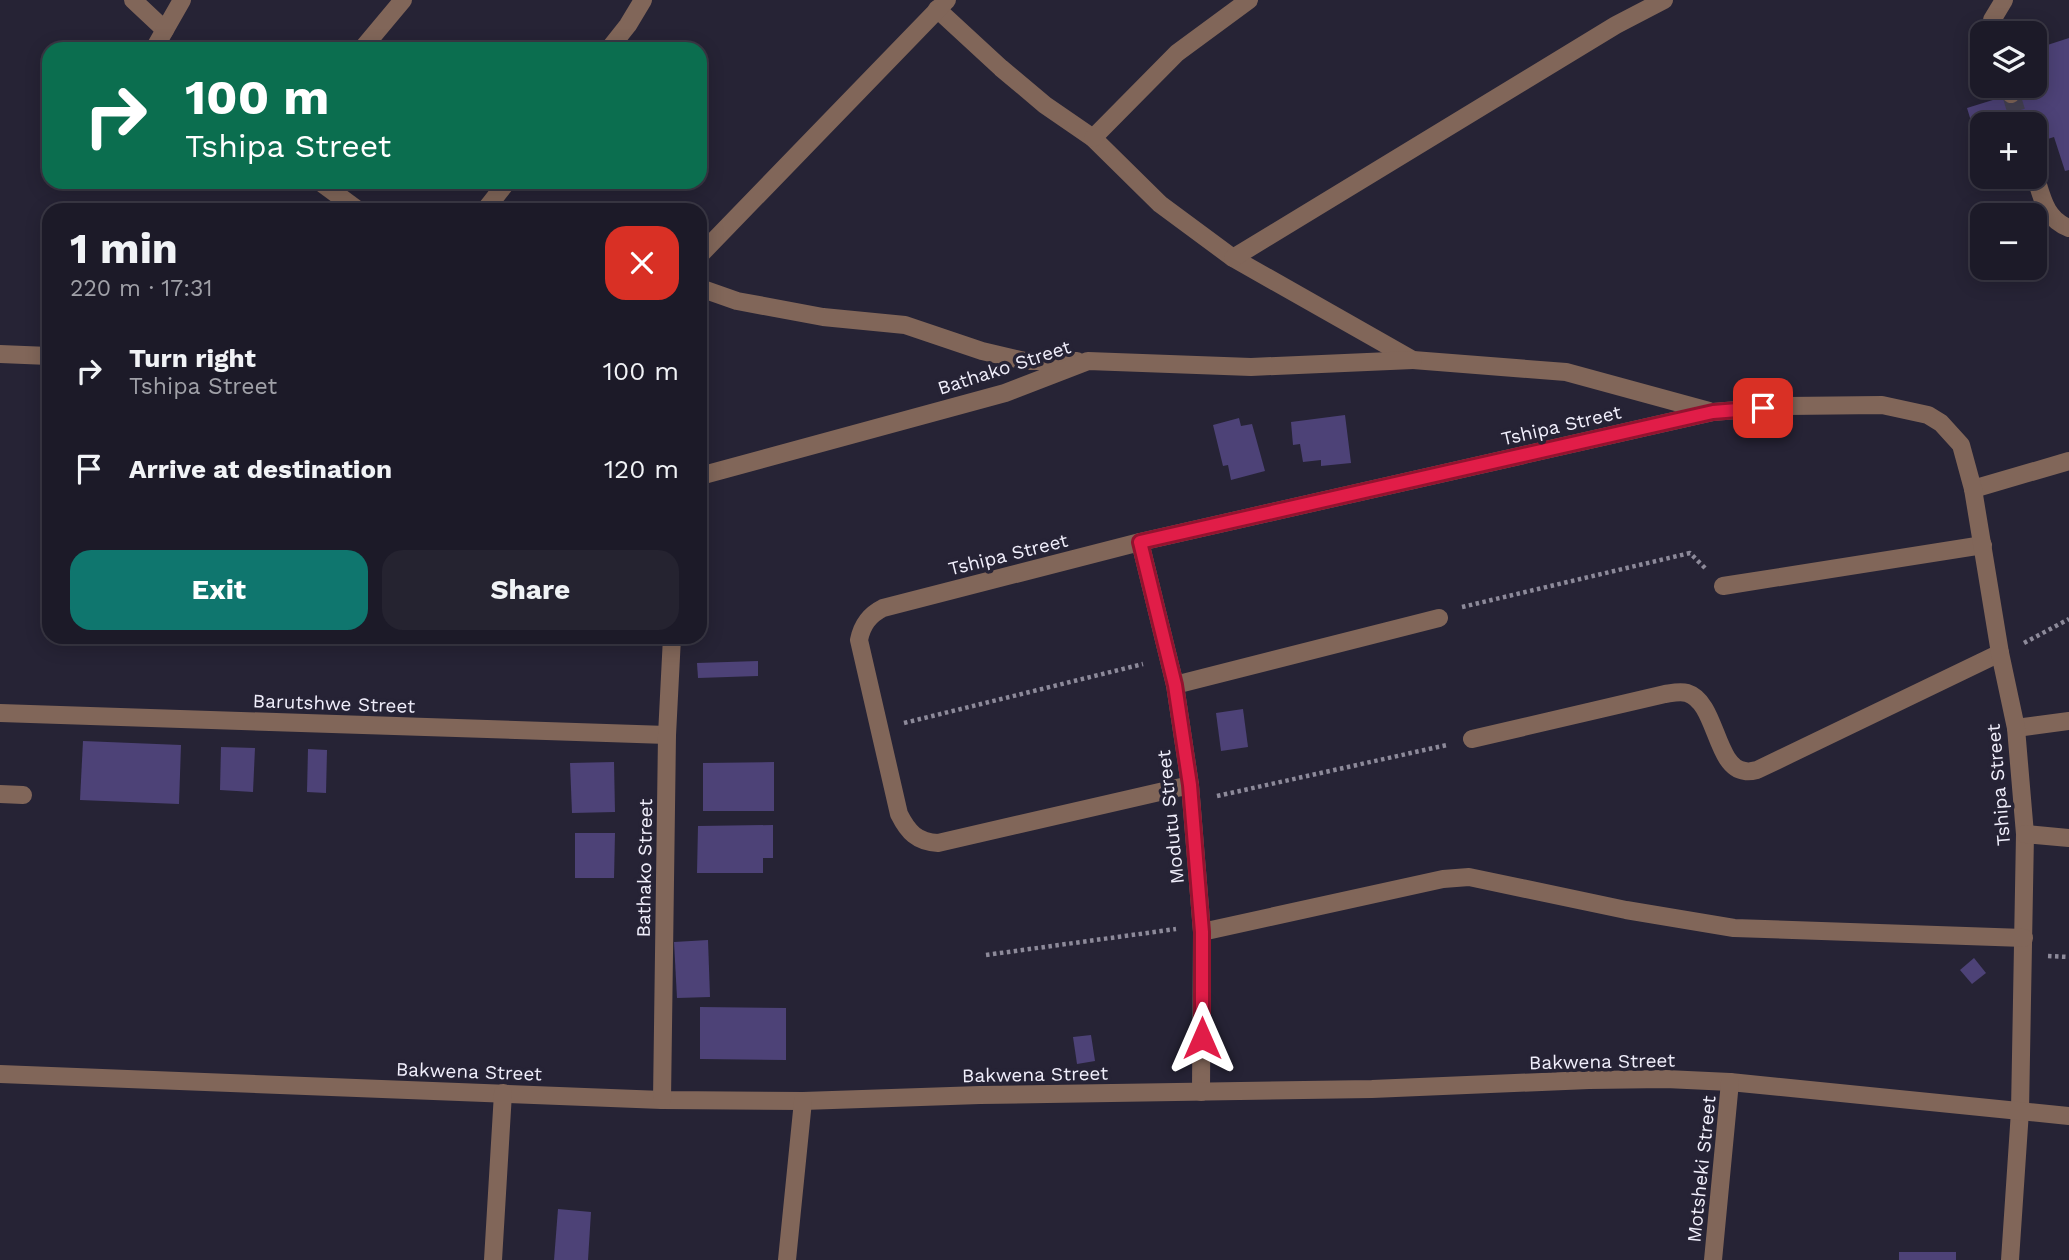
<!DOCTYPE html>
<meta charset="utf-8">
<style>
:root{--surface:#1c1a28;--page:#252330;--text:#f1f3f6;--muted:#a0a1a8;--line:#3a3845;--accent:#0f766e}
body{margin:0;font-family:"Work Sans",sans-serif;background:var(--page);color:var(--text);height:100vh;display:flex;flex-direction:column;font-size:26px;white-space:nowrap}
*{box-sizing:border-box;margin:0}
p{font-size:23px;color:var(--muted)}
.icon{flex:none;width:38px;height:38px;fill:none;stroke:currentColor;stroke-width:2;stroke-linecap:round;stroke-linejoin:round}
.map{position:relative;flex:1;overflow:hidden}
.drawer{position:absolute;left:42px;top:203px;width:665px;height:441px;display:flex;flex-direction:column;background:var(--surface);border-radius:21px;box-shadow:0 4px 18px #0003,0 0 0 2px var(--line)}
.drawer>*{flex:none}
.banner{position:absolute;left:42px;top:42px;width:665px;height:147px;border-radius:21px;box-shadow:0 4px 18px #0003,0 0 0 2px var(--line);background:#0b6e4f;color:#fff;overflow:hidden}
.tools{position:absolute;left:1970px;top:21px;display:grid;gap:14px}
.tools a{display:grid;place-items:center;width:77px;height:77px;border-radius:14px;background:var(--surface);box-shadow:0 4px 18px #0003,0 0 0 2px var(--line);font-size:35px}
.pin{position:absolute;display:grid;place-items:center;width:60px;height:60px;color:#fff;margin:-30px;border-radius:14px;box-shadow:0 4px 10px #0006}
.me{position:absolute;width:77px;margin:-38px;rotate:0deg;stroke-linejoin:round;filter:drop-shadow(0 0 5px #0008)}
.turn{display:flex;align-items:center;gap:24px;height:147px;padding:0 28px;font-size:32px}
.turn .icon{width:91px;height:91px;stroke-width:2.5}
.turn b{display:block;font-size:49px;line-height:60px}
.round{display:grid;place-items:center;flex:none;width:74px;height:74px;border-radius:21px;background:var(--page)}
.summary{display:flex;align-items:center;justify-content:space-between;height:119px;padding:0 28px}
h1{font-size:42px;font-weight:700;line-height:52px}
.cta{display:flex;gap:14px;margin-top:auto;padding:14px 28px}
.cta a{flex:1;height:80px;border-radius:21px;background:var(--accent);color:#fff;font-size:28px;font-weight:700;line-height:80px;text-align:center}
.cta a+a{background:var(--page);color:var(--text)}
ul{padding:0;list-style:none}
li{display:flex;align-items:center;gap:21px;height:98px;padding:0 28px}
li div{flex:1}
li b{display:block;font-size:26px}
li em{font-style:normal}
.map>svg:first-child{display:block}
.building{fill:#4d4277}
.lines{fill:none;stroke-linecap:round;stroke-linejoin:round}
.minor-tunnel{stroke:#444153;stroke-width:18;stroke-dasharray:18 9;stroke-linecap:butt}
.path{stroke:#8d8a9a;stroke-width:4.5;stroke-dasharray:3.5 3.5;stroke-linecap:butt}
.minor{stroke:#816659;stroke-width:18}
.route-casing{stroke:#92132f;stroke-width:18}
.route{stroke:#e11d48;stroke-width:12}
.labels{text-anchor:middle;stroke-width:7;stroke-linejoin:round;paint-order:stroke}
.street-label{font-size:19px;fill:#f0eefb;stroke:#262335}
</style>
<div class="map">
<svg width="2069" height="1260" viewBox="0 0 2069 1260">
<rect width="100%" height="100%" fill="#262335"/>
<!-- building -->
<g class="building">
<polygon points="2069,38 2069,170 2065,171 2054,137 2035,143 2035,124 1983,124 1982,157 1967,108 2038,86 2035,77 2035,49"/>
<polygon points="1345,415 1351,463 1321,466 1321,460 1303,462 1300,444 1293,445 1291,422"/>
<polygon points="1239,418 1241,426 1252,424 1265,471 1231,480 1228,465 1223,466 1213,425"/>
<polygon points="758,661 758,676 698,678 697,663"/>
<polygon points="1243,709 1248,747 1221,751 1216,713"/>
<polygon points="83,741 181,745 179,804 80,800"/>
<polygon points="221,747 255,748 253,792 220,790"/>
<polygon points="308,749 327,750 326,793 307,792"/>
<polygon points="614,762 615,812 572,813 570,763"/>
<polygon points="774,762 774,811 703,811 703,763"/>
<polygon points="773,825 773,858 763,858 763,873 697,873 698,826"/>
<polygon points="575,833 615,833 614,878 575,878"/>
<polygon points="708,940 710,997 677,998 674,942"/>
<polygon points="1974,958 1986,973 1972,984 1960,970"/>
<polygon points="700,1007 786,1008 786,1060 700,1059"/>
<polygon points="1091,1035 1095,1061 1077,1064 1073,1037"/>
<polygon points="558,1209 591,1212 588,1260 554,1260"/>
<rect x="1899" y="1252" width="57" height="8"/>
</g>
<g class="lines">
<!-- minor-tunnel -->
<polyline class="minor-tunnel" points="2011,94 2020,124"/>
<!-- path -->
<g class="path">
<polyline points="1462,607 1690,553 1706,569"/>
<polyline points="2024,643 2069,619"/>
<polyline points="904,723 1143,664"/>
<polyline points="1217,796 1447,745"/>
<polyline points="986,955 1176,929"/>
<polyline points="2048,956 2069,957"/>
</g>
<!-- minor -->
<g class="minor">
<polyline points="133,0 165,30"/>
<polyline points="937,9 1001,68 1045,105 1093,138 1160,204 1233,258 1413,360 1566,372 1709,411"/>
<polyline points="1993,33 1992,20 2004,0"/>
<polyline points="154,49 182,0"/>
<polyline points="362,49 403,0"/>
<polyline points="609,49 628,25 643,0"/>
<polyline points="2008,86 2011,94"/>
<polyline points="1093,138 1177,53 1249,0"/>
<path d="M 2035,175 C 2042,197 2045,219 2069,228"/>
<polyline points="320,182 358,210"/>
<polyline points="485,210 507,182"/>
<polyline points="700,255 947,0"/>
<polyline points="1233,258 1616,25 1664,0"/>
<polyline points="700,288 737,301 823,317 905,325 982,351 1025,361 1077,361"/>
<polyline points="0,354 49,356"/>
<polyline points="700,476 1005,393 1088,361 1251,367 1413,360"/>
<polyline points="1973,489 2069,461"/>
<polyline points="1140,542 1175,685 1190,785 1202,932 1201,1092"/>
<polyline points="1723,586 1983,545"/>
<polyline points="1175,685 1439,618"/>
<polyline points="0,713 667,735"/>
<polyline points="2016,728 2069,721"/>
<path d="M 1472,739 L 1665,694 C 1672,693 1680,691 1687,693 C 1717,702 1715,768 1745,771 C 1749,772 1753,771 1757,770 L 2000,653"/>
<path d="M 1190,785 L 938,843 C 917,842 908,832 899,814 L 859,640 C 862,625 869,615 883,608 L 1140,542 L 1713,412 L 1787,406 L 1882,405 L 1928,415 L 1941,423 L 1961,445 L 1973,489 L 2000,653 L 2016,728 L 2025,834 L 2020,1111 L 2010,1260"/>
<polyline points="0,794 23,795"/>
<polyline points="2025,834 2069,838"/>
<polyline points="1202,932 1443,879 1469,877 1626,910 1734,928 2024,938"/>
<polyline points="0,1074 662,1100 803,1101 980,1095 1372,1089 1589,1080 1666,1079 1730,1082 2069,1116"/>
<polyline points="662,1100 667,735 672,637"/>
<polyline points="493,1260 503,1093"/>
<polyline points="787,1260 803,1101"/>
<polyline points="1713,1260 1730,1082"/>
</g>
</g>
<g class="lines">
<!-- route casing -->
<g class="route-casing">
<polyline id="route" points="1202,1038 1202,932 1190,785 1175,685 1140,542 1713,412 1763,408"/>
</g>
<!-- route -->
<use href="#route" class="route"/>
</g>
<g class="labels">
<!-- street labels -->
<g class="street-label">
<text transform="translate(1004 367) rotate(-18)" y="7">Bathako Street</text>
<text transform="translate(1561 425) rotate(-13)" y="7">Tshipa Street</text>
<text transform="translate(1008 554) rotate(-14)" y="7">Tshipa Street</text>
<text transform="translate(334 703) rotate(2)" y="7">Barutshwe Street</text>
<text transform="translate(1998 785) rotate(-95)" y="7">Tshipa Street</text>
<text transform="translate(1170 817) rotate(-96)" y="7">Modutu Street</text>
<text transform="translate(644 868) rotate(-89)" y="7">Bathako Street</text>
<text transform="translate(1602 1061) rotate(-1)" y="7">Bakwena Street</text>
<text transform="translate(469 1071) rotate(2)" y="7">Bakwena Street</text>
<text transform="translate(1035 1074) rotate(-1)" y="7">Bakwena Street</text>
<text transform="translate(1701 1169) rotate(-84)" y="7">Motsheki Street</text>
</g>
</g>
</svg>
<div class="tools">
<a><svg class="icon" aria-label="layers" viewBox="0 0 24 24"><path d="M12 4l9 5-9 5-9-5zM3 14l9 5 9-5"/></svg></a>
<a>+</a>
<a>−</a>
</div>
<div class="pin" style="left:1763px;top:408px;background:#d93025"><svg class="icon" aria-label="arrive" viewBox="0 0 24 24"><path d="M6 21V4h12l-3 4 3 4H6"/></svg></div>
<svg class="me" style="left:1202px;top:1038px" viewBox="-20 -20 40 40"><path d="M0-17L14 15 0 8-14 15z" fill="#e11d48" stroke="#fff" stroke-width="4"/></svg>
<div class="banner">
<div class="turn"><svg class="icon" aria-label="right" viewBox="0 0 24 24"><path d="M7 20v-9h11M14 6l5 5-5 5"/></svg><div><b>100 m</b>Tshipa Street</div></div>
</div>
<section class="drawer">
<div class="summary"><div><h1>1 min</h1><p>220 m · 17:31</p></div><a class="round" style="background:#d93025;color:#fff"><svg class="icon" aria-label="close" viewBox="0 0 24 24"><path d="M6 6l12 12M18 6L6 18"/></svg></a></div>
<ul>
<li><svg class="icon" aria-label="right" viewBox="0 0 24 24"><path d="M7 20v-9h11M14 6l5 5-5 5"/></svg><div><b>Turn right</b><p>Tshipa Street</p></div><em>100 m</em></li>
<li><svg class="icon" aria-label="arrive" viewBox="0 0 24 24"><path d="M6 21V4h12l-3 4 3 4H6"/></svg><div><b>Arrive at destination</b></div><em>120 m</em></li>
</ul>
<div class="cta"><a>Exit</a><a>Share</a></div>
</section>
</div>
